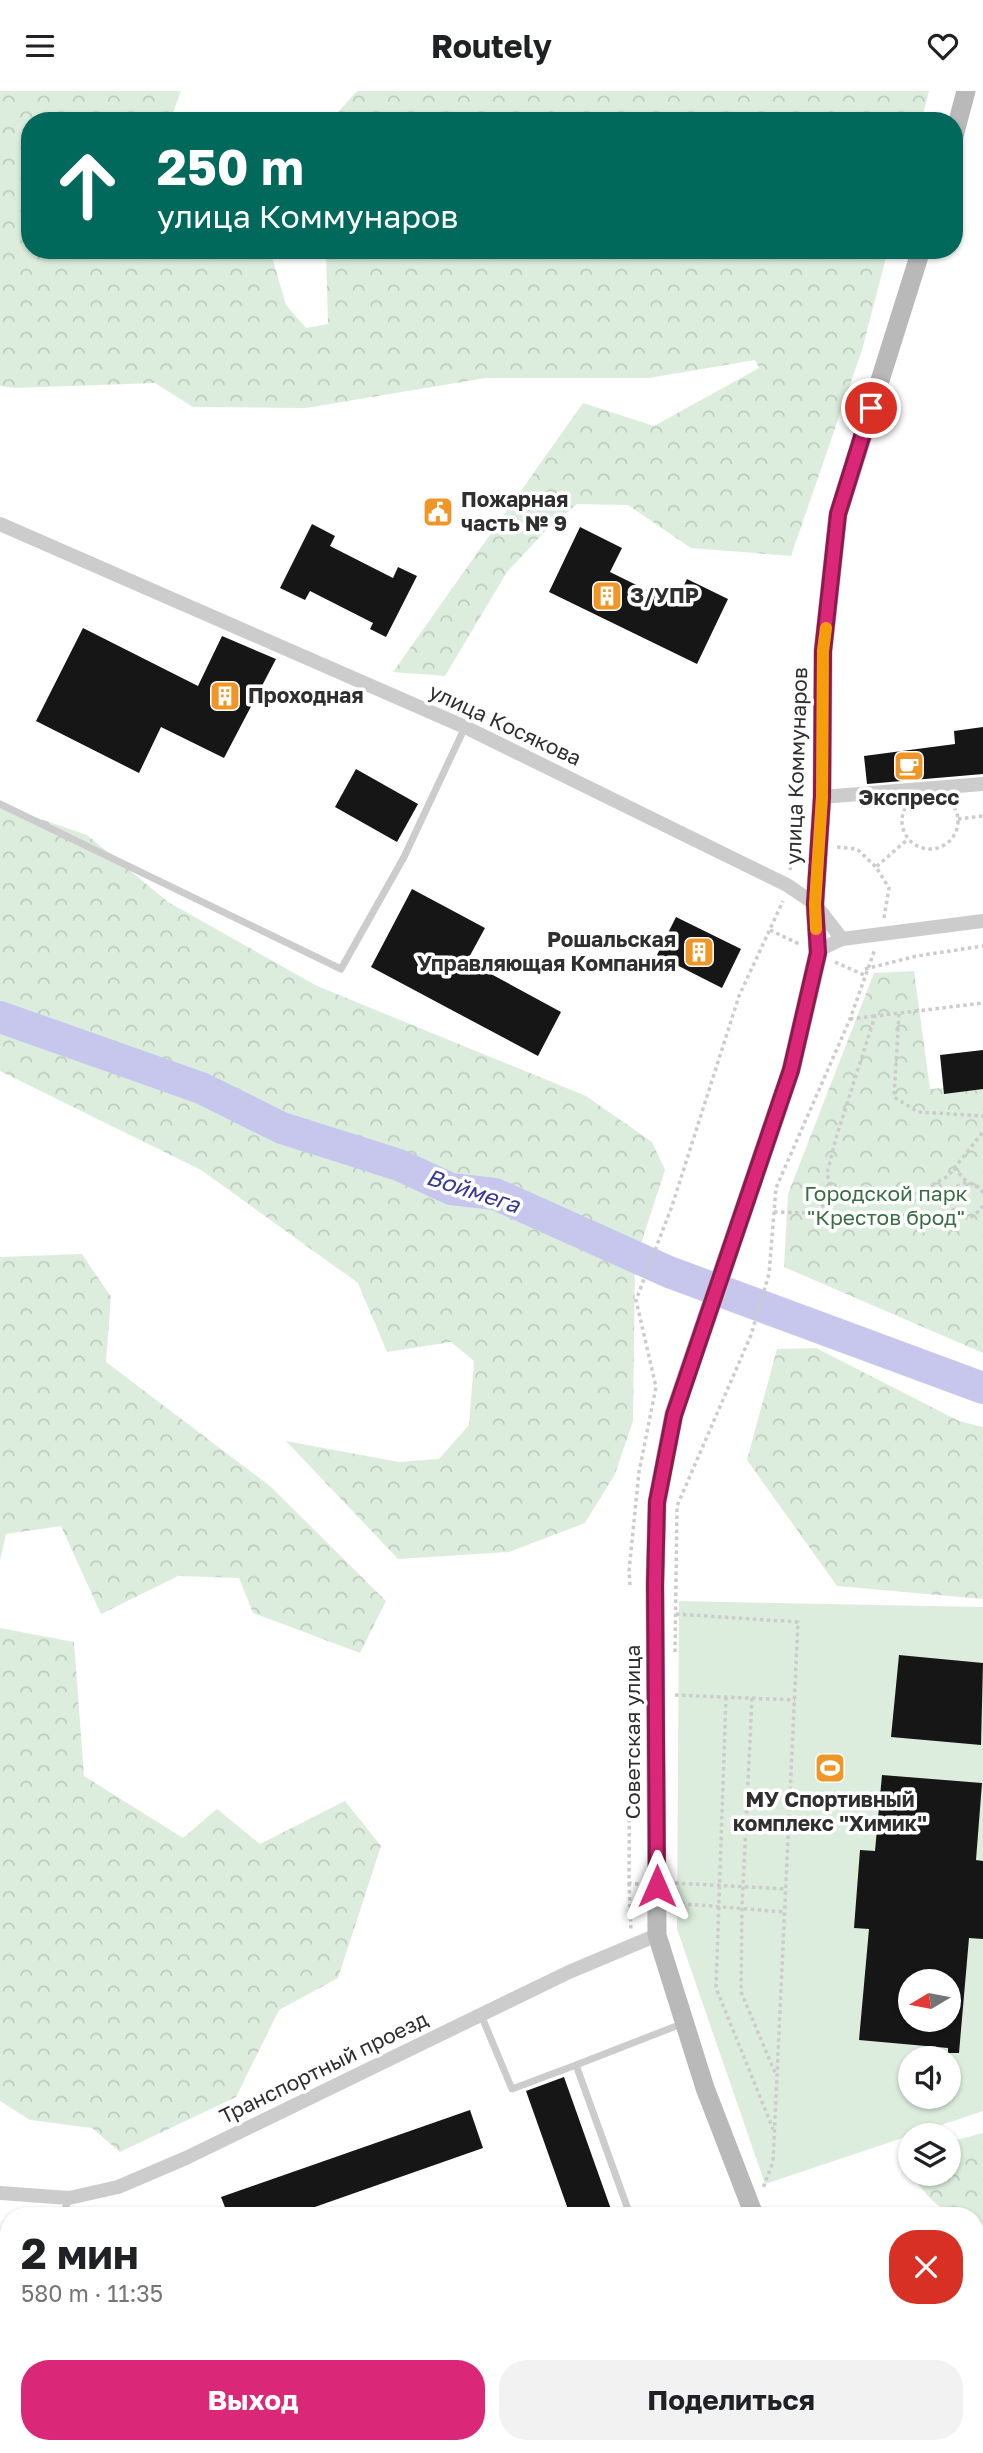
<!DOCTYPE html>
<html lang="ru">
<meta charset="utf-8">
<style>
:root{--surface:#fff;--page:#f2f2f2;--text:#202124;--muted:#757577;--accent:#db2777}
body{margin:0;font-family:"Golos Text",sans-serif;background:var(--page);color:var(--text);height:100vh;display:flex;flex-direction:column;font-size:26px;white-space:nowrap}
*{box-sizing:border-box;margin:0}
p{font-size:23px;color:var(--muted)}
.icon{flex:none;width:38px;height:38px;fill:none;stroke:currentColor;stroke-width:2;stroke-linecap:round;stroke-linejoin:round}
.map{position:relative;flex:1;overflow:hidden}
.side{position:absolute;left:0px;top:2116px;width:984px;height:247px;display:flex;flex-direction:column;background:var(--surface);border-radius:28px 28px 0 0;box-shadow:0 2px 5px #0004}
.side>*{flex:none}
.banner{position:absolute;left:21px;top:21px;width:942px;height:147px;border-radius:28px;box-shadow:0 2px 5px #0004;background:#00695c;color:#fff;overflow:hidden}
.needle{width:46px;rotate:260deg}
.tools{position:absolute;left:898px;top:1878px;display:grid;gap:14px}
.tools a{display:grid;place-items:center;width:63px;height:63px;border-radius:50%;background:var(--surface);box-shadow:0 2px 5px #0004;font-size:35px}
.pin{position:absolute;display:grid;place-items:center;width:60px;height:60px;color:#fff;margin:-30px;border:4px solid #fff;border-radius:50%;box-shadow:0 2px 7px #0007}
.me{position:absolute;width:77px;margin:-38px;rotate:0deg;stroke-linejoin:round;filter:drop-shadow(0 0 5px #0008)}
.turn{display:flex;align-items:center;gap:24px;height:147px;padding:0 21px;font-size:32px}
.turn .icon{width:91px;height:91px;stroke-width:2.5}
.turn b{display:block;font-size:49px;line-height:60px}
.round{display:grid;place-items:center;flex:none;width:74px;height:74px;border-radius:28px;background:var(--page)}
.overview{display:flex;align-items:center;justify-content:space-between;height:119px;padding:0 21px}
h1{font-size:42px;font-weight:700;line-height:52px}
.button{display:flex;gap:14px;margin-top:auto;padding:14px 21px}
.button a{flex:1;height:80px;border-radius:28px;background:var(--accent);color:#fff;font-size:28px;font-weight:700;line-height:80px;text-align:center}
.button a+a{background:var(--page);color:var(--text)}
header{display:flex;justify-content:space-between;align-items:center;height:91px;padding:0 21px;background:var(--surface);font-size:32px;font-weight:700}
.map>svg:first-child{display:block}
.grass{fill:#dceddd;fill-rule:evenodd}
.forest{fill:url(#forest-crowns)}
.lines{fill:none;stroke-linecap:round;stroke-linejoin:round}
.river{stroke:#c7c7ee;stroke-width:32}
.building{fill:#161616;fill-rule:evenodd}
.path{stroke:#ccc;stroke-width:3.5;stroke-dasharray:3.5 3.5;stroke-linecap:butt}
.lane{stroke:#ccc;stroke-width:7}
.street{stroke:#ccc;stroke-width:14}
.secondary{stroke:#b9b9b9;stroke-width:19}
.route-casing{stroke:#8e194d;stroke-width:18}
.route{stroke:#db2777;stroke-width:12}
.slow{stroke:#f59e0b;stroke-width:12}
.labels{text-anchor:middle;stroke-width:7;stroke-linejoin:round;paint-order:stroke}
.poi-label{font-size:21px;font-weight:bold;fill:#2f2f2f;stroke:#fff;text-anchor:start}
.street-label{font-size:21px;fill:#2f2f2f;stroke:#fff}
.park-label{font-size:21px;fill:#396e42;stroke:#fff}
.water-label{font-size:23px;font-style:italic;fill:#393896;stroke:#fff}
</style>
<header><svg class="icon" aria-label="menu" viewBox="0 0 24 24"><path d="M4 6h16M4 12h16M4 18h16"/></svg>Routely<svg class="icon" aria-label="heart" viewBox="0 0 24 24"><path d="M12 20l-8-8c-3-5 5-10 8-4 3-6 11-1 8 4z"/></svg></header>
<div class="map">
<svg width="983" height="2362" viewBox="0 0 983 2362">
<defs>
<pattern id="forest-crowns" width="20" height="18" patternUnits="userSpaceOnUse" patternTransform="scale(1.75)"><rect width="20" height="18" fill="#dceddd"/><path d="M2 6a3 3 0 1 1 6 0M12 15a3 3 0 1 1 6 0" fill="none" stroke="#bdccbe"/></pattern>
</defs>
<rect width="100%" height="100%" fill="#fff"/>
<!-- grass -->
<path class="grass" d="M 679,1510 L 983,1516 L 983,2020 L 765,2093 L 677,1838 ZM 910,1890 L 948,1890 L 948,1928 L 910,1928 ZM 910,1967 L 948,1967 L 948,2006 L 910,2006 Z"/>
<!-- forest -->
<g class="forest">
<polygon points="0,0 181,0 170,30 30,30 30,159 270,159 286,214 306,237 328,233 326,159 888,159 862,259 791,465 691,457 628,414 577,413 547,438 507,481 445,585 393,581 583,312 654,335 759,277 755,269 649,287 486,287 306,317 193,316 155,292 15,297 0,295"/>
<polygon points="357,0 929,0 921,30 330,30"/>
<polygon points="0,714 87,744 168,811 317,895 586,1005 652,1051 665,1079 635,1171 633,1330 615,1383 585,1432 509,1461 398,1468 286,1350 399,1371 439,1368 469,1334 474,1270 451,1251 387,1261 358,1192 201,1079 0,980"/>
<polygon points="914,880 930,998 983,994 983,1262 784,1176 788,1103 874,882"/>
<polygon points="82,1163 111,1206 106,1271 270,1395 386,1510 360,1562 253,1522 239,1487 178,1485 101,1523 61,1435 6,1443 0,1470 0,1166"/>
<polygon points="816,1257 959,1330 983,1336 983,1508 837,1495 747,1369 777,1258"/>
<polygon points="0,1537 74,1551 84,1685 183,1747 217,1718 260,1753 345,1710 381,1755 338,1887 279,1919 236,2006 120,2061 92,2037 30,2029 0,2010"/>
<path d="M 983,2042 L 983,2143 L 975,2138 L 975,2124 C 940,2124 930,2109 910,2082 L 948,2082 L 949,2051 Z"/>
</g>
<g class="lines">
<!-- river -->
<polyline class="river" points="0,926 201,997 282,1037 399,1074 451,1098 495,1103 669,1181 983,1297"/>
</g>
<!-- building -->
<g class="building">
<polygon points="312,433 335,445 330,455 393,487 398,476 417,485 386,546 370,538 373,532 310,500 305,509 280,497"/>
<polygon points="580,436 622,457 610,481 675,513 687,488 728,508 697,573 549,501"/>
<polygon points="83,537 198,595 222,545 276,568 224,667 161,636 139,682 36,630"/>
<polygon points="983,636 983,683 867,693 864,665 955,653 954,640"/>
<polygon points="356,678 418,713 397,751 335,716"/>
<polygon points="412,798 485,837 467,870 561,921 538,965 371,876"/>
<polygon points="676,826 741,858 722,897 657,864"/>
<polygon points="983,959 983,998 944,1003 940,964"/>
<polygon points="899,1564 983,1572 981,1654 891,1646"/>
<path d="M 882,1684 L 982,1692 L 976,1769 L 983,1770 L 983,1848 L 969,1847 L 959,1962 L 948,1962 L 948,1957 L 859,1949 L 869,1838 L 854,1837 L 860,1759 L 875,1760 ZM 910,1890 L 948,1890 L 948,1928 L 910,1928 Z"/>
<polygon points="564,1986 613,2124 570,2124 526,2000"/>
<polygon points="470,2019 483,2057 292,2124 228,2124 221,2106"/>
</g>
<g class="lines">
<!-- path -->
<g class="path">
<circle cx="930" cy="730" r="28"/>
<polyline points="958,728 983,725"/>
<polyline points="837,756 857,758 876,776"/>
<polyline points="790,779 794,756 801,756"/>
<polyline points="884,827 889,797 876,776 908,748"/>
<polyline points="770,839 799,853"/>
<polyline points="835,871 864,884"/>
<polyline points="865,878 917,865 983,855"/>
<polyline points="899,923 894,1006 918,1021 983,1025"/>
<polyline points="850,928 875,925"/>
<polyline points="954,1077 967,1091"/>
<path d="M 983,1102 L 979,1096 L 967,1091 L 955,1096 L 950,1107 C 951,1122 960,1128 974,1125 L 983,1115"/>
<polyline points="834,1108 827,1082 836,1047 875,925 983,912"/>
<polyline points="774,1121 810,1122 849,1099 889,1108 919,1102 948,1085 983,1041"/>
<polyline points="630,1494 629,1480 639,1381 656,1296 636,1209 672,1115 739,905 783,810"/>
<polyline points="676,1523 798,1531 773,2071 763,2097"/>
<polyline points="675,1561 677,1415 751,1244 769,1183 776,1097 850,928 875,858"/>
<polyline points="638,1589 630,1589 629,1792 639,1793"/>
<polyline points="675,1604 795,1609"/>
<polyline points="726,1606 716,1897 773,2038"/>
<polyline points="752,1607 742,1817 741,1901 776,1984"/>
<polyline points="629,1792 631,1839"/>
<polyline points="675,1792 786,1798"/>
<polyline points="674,1812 785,1821"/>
</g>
<!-- lane -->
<g class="lane">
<polyline points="0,713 341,878 404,766 465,636"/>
<polyline points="481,1924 512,1998 576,1974"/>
<polyline points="63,2124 69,2107"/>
<polyline points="630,2124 576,1974 684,1932"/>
</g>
<!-- street -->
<g class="street">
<polyline points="0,433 465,636 787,794 815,813 842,848"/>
<polyline points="822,706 983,693"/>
<polyline points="818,862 823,857 842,848 983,830"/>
<polyline points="0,2102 69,2107 118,2096 186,2067 569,1881 657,1844"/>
</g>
<!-- secondary -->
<g class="secondary">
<polyline points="954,45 966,0"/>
<polyline points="754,2124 705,1997 657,1844 655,1493 657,1411 674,1323 791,979 818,862 815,813 822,706 823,560 838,423 921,159"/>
<polyline points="832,2354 835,2362"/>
</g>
</g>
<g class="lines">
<!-- route casing -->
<g class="route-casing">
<polyline id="route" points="657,1795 655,1493 657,1411 674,1324 791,979 818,862 815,813 822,706 823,560 838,423 871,317"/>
</g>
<!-- route -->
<use href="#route" class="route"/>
<!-- slow -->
<polyline class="slow" points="816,838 815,813 822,706 823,560 826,537"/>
</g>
<!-- icons -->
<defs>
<g id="civic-square" transform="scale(1.575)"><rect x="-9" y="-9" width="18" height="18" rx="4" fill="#f09627" stroke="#fff"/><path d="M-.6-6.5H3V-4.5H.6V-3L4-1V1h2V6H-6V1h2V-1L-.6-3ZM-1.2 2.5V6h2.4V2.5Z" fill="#fff"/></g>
<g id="building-square" transform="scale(1.575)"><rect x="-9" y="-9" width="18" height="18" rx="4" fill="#f09627" stroke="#fff"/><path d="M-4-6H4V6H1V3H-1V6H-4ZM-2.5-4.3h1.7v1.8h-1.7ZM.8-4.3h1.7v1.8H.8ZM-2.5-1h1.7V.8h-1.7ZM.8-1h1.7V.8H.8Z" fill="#fff"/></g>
<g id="cafe-square" transform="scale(1.575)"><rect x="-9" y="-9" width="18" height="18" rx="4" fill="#f09627" stroke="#fff"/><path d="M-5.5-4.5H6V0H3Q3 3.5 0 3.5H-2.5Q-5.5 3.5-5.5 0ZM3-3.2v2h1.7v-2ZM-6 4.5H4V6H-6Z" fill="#fff"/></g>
<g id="stadium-square" transform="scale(1.575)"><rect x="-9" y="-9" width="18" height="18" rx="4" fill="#f09627" stroke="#fff"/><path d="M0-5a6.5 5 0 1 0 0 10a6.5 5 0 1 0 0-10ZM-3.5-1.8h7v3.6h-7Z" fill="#fff"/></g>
</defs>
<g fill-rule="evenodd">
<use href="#civic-square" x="438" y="421"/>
<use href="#building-square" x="607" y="505"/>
<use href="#building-square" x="225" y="605"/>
<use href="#cafe-square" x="909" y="675"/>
<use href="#building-square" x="699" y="861"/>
<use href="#stadium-square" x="830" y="1677"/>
</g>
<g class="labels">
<!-- poi labels -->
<g class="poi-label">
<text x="461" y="416">Пожарная<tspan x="461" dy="24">часть № 9</tspan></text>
<text x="630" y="512">З/УПР</text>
<text x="248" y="612">Проходная</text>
<text x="909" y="714" text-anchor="middle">Экспресс</text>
<text x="676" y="856" text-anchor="end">Рошальская<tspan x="676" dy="24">Управляющая Компания</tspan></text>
<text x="830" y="1716" text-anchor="middle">МУ Спортивный<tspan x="830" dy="24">комплекс "Химик"</tspan></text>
</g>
<!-- street labels -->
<g class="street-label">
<text transform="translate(505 634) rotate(25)" y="7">улица Косякова</text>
<text transform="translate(797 675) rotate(-88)" y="7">улица Коммунаров</text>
<text transform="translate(633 1641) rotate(-90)" y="7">Советская улица</text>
<text transform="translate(324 1977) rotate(-26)" y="7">Транспортный проезд</text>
</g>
<!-- park labels -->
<g class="park-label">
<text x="886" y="1110">Городской парк<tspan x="886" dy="24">"Крестов брод"</tspan></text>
</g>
<!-- water labels -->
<g class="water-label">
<text transform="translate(473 1100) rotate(18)" y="8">Воймега</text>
</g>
</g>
</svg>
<div class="tools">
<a><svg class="needle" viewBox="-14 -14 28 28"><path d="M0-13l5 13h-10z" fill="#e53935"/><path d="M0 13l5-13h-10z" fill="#757577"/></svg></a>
<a><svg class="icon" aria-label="sound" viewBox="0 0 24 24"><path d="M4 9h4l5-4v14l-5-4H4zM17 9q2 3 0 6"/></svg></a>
<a><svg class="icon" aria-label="layers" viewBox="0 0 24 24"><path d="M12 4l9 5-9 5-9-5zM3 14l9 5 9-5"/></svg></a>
</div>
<div class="pin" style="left:871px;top:317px;background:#d93025"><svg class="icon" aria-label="arrive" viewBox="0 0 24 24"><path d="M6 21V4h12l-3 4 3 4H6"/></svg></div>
<svg class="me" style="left:657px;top:1795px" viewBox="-20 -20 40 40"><path d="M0-17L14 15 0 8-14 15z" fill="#db2777" stroke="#fff" stroke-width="4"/></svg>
<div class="banner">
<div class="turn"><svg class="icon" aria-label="ahead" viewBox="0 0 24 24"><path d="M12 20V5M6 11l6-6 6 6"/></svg><div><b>250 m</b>улица Коммунаров</div></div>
</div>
<section class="side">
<div class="overview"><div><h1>2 мин</h1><p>580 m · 11:35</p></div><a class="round" style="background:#d93025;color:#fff"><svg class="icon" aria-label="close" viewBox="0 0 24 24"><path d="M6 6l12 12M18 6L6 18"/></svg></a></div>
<div class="button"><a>Выход</a><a>Поделиться</a></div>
</section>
</div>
